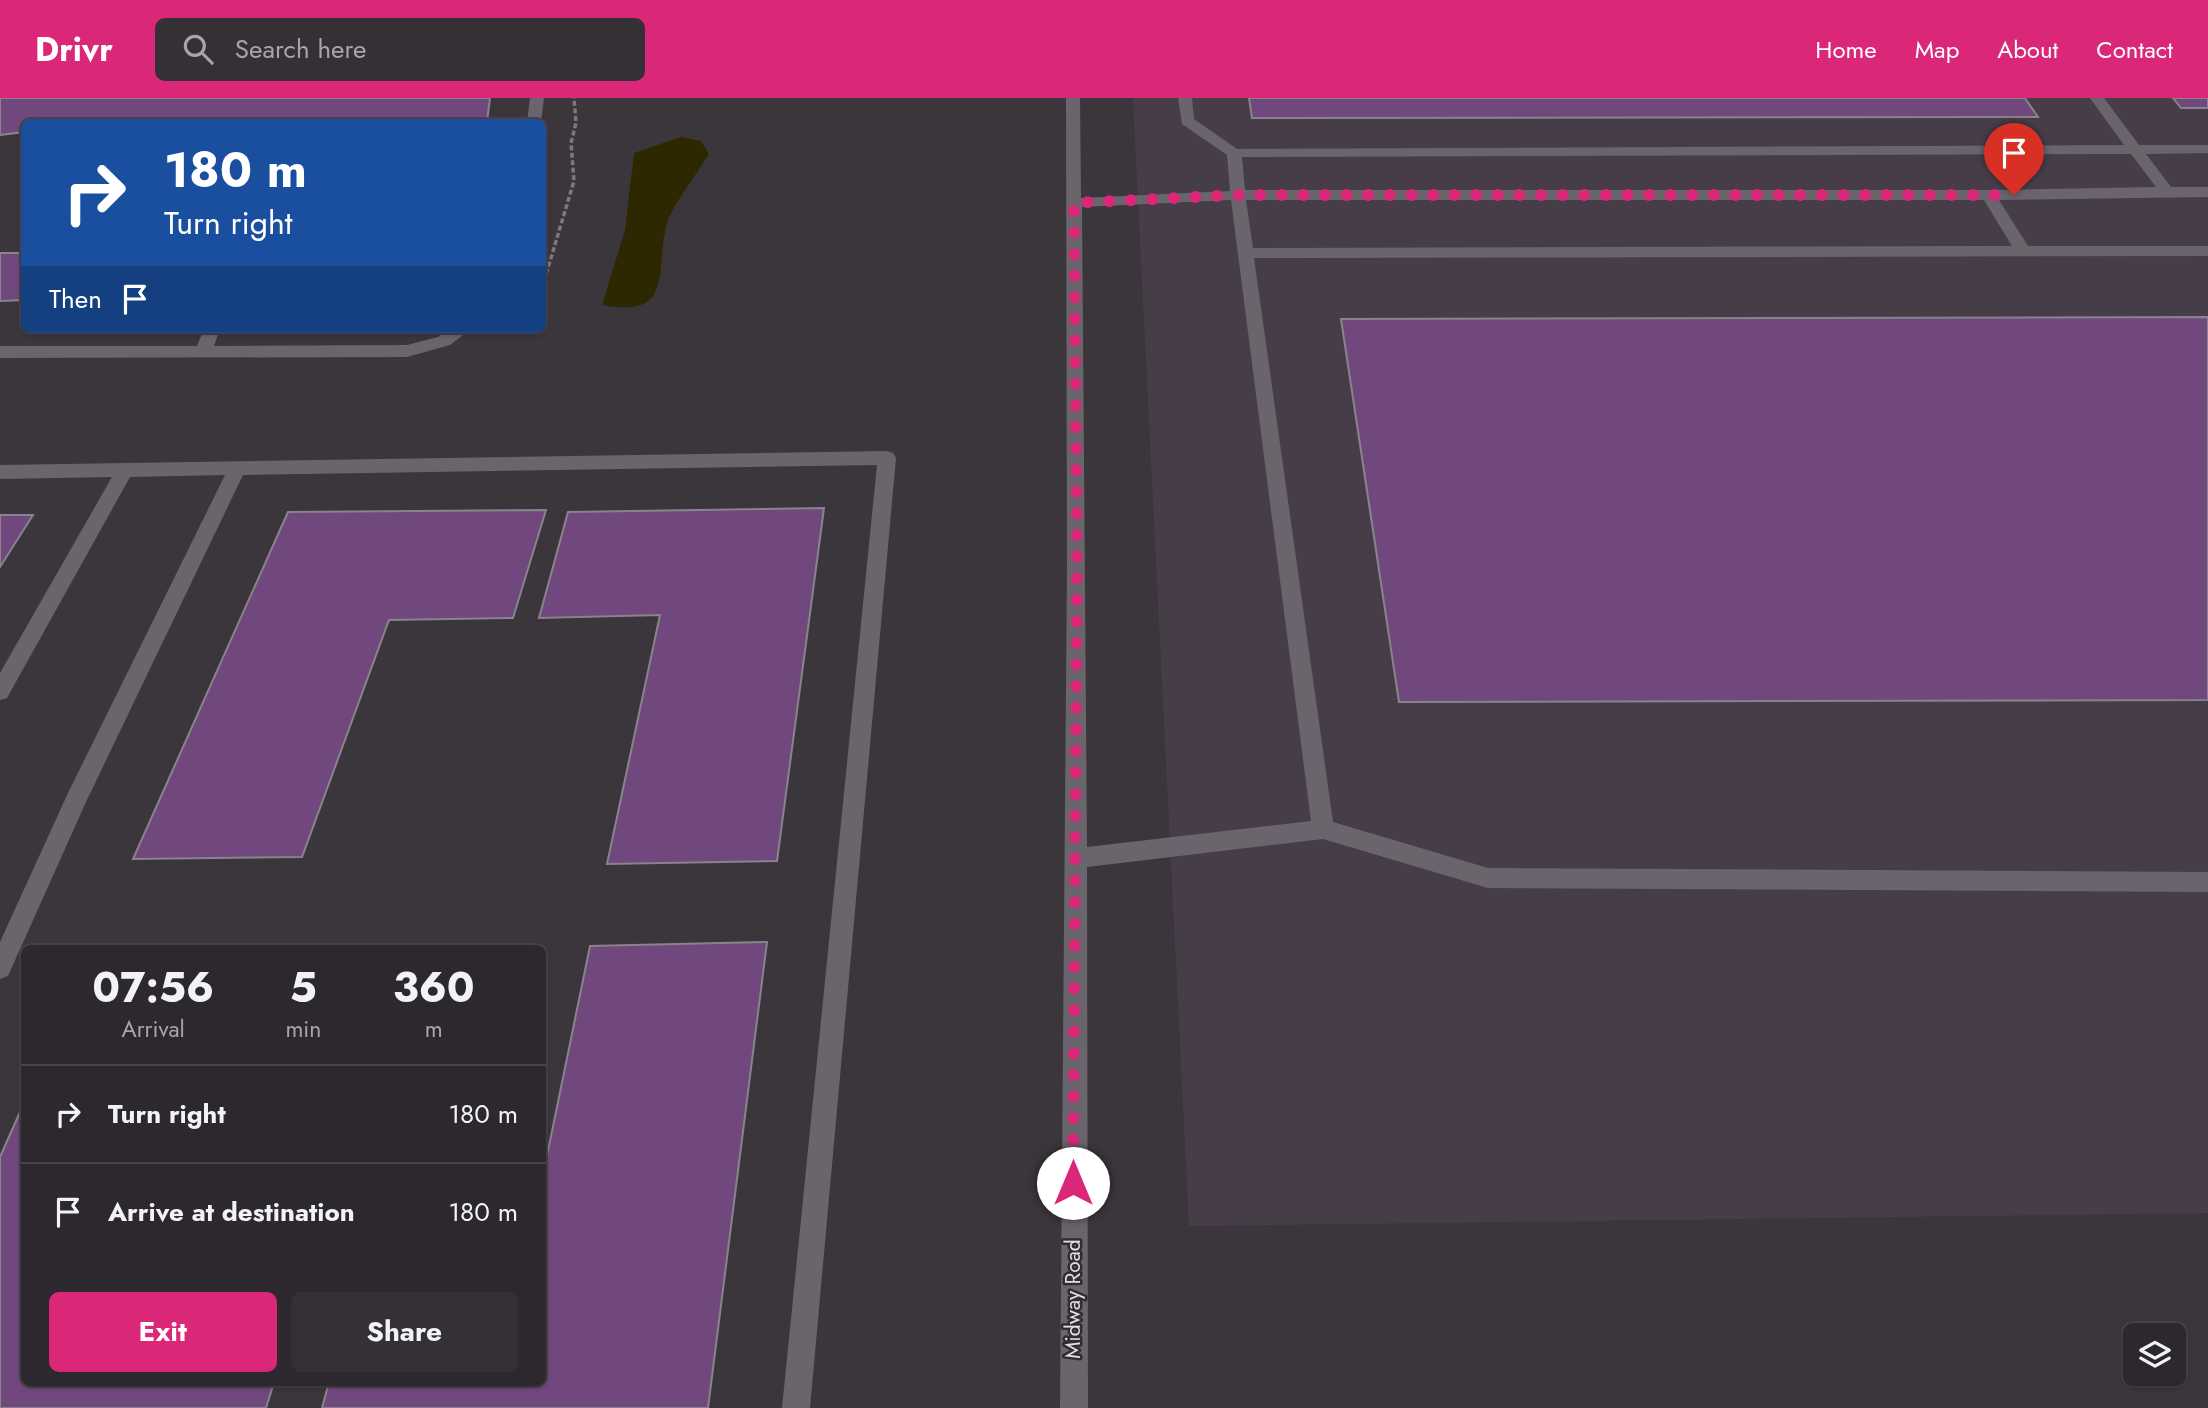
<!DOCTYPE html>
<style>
:root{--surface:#2c282d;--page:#343035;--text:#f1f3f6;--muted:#a6a6aa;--line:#484449;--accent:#db2777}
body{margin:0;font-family:Jost,sans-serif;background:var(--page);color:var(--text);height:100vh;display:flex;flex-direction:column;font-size:26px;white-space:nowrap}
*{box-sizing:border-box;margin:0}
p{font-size:23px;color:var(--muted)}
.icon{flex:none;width:38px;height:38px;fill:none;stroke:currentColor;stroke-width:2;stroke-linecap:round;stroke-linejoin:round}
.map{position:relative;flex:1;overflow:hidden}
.panel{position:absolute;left:21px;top:847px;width:525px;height:441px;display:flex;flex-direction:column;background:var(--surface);border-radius:10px;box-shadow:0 2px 5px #0004,0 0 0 2px var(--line)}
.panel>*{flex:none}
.guide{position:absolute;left:21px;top:21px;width:525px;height:214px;border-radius:10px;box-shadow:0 2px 5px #0004,0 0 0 2px var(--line);background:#1a4fa0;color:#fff;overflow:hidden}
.buttons{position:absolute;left:2123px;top:1225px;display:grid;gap:14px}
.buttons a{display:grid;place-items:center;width:63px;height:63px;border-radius:10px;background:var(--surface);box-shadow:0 2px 5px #0004,0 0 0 2px var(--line);font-size:35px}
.pin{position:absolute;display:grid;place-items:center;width:60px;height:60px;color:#fff;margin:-72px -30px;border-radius:50% 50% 50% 0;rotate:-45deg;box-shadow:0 0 7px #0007}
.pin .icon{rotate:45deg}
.me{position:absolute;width:77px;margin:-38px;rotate:0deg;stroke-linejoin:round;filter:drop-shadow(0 0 5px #0008)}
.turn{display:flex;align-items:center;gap:24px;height:147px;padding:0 28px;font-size:32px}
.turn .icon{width:91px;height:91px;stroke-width:2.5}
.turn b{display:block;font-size:49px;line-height:60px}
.then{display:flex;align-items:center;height:66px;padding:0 28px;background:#0003;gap:14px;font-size:26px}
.eta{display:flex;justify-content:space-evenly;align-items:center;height:119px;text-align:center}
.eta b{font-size:42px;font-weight:700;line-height:49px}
.primary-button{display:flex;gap:14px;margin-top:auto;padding:14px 28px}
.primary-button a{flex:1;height:80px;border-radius:10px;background:var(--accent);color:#fff;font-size:28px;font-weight:700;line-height:80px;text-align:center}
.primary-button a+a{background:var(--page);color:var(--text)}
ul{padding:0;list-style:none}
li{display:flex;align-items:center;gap:21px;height:98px;padding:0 28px;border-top:2px solid var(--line)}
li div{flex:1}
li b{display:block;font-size:26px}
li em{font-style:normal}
header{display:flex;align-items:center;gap:42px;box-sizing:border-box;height:98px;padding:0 35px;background:var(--accent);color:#fff}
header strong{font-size:33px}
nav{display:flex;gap:38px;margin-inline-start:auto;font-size:24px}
.search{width:490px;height:63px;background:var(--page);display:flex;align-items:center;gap:18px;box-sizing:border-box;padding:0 24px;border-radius:10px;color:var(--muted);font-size:26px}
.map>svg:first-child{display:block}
.built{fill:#463d49}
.water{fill:#2d2800}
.building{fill:#70487e;stroke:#89838b;stroke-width:2}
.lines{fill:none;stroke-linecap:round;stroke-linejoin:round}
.path{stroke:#7c787d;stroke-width:3.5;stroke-dasharray:5 2.5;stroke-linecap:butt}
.minor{fill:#6a656c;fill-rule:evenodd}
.route{stroke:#db2777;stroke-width:12;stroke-dasharray:0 21.6}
.labels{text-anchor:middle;stroke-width:5;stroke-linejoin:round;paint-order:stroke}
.street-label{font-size:21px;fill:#e2dfe3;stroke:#302c32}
</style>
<header>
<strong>Drivr</strong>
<div class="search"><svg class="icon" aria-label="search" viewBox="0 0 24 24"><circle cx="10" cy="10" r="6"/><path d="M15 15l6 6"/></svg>Search here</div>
<nav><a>Home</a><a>Map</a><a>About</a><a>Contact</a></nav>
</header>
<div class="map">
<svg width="2208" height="1310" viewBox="0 0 2208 1310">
<rect width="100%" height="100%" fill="#3b363c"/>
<!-- built -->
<polygon class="built" points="1133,0 2208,0 2208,1115 1189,1128"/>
<!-- water -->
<path class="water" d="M 681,39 L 701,43 L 709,56 C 699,73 671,109 667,126 C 654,172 676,221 602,207 L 625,132 L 634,55 Z"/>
<!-- building -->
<g class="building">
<polygon points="0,0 490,0 487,24 24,24 24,34 0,37"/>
<polygon points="1249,0 2025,0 2038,19 1252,20"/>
<polygon points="2173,0 2208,0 2208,10 2181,10"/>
<polygon points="0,155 24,155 24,202 0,203"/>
<polygon points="2208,219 2208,602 1399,604 1341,221"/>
<polygon points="824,410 777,763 607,766 660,517 539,520 568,414"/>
<polygon points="546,412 513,520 389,522 302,759 133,761 288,414"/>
<polygon points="0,417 33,417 0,469"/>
<polygon points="767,844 708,1310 322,1310 329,1284 542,1284 542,1082 590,848"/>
<polygon points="24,1005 24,1284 274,1284 266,1310 0,1310 0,1059"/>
</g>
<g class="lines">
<!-- path -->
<polyline class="path" points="542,190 574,83 571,45 576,25 574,0"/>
<!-- minor -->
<g class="minor">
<polygon points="530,0 544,0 541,24 527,24"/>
<path d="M 1066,0 L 1080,0 L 1081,100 L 1230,93 L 1227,57 L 1182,26 L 1178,0 L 1192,0 L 1194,21 L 1237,51 L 2124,47 L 2090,0 L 2104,0 L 2139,47 L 2208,47 L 2208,55 L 2146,56 L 2171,89 L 2208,89 L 2208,99 L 1999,102 L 2028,148 L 2208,148 L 2208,158 L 1254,160 L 1333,724 L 1488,770 L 2208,774 L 2208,794 L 1488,790 L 1323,741 L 1087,769 L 1088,1310 L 1060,1310 L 1067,469 ZM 2131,56 L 2156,89 L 1989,92 L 1245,92 L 1242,59 ZM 1231,102 L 1311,723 L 1087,749 L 1082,109 ZM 1246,102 L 1984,102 L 2012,148 L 1253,150 Z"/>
<polygon points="204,231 220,231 214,248 407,247 438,239 451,231 471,231 450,247 407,259 0,260 0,248 197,248"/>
<polygon points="887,353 893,355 896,360 810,1310 782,1310 877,367 243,377 86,704 8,878 0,881 0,844 68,695 225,377 130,379 7,600 0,602 0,575 112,379 0,381 0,367"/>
</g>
</g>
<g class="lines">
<!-- route -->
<polyline class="route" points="1073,1085 1077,469 1074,105 1238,97 2014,97"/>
</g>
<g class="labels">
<!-- street labels -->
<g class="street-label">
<text transform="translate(1073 1201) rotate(-90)" y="7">Midway Road</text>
</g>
</g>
</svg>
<div class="buttons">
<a><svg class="icon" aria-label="layers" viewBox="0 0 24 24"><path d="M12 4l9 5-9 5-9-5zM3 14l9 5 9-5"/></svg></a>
</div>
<div class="pin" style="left:2014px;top:97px;background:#d93025"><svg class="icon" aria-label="arrive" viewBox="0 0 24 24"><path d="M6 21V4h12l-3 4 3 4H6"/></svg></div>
<svg class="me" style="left:1073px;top:1085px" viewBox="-20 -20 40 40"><circle r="19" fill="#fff"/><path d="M0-13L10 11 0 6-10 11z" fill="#db2777"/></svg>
<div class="guide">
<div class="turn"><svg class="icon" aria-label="right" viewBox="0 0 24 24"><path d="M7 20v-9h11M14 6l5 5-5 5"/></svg><div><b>180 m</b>Turn right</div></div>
<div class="then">Then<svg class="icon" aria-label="arrive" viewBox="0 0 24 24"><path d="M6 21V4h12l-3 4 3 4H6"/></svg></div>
</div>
<section class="panel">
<div class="eta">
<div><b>07:56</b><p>Arrival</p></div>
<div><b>5</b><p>min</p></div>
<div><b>360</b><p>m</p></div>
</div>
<ul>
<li><svg class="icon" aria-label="right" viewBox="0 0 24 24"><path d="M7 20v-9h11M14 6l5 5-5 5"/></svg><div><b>Turn right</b></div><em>180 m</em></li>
<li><svg class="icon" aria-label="arrive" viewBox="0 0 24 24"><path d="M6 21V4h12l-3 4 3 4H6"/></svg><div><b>Arrive at destination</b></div><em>180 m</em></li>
</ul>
<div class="primary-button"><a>Exit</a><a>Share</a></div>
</section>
</div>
